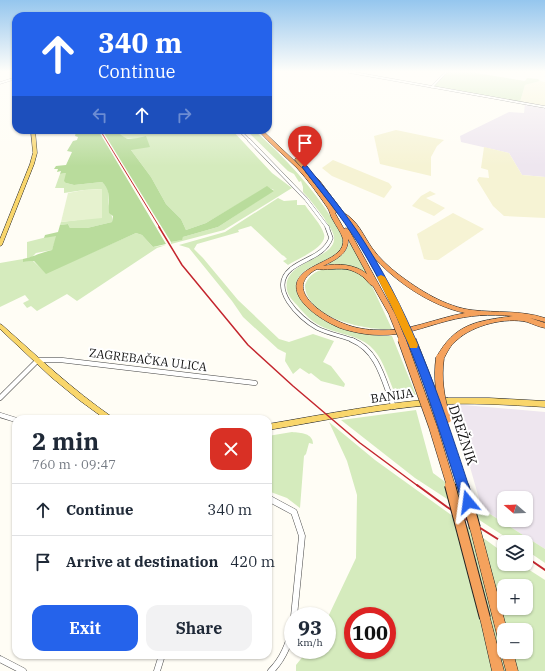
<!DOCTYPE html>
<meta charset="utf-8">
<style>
:root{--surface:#fff;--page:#f2f2f3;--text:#1f2937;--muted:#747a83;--line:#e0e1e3;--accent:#2563eb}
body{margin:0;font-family:"IBM Plex Serif",serif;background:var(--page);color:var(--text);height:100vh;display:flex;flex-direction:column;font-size:15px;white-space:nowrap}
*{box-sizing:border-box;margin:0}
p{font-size:13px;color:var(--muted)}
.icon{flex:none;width:22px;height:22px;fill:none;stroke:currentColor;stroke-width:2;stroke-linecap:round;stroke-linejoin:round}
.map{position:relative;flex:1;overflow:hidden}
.side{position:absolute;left:12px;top:415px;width:260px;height:244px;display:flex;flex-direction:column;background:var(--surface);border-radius:12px;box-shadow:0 1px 3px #0004}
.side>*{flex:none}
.guide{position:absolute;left:12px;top:12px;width:260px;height:122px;border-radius:12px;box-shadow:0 1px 3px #0004;background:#2563eb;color:#fff;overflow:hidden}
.needle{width:26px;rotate:289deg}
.fabs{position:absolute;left:497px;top:491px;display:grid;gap:8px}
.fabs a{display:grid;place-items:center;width:36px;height:36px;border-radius:8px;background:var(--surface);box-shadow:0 1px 3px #0004;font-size:20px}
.speed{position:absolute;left:284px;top:607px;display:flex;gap:8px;font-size:20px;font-weight:700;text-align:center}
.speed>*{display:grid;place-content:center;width:52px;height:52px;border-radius:50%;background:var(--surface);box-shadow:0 1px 3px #0004;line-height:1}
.speed small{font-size:10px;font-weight:400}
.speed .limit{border:6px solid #d22;background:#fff;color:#111}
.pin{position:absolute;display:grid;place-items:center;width:34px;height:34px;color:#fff;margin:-41px -17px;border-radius:50% 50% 50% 0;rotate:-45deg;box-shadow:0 0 4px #0007}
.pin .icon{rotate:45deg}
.me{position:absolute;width:44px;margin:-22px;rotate:344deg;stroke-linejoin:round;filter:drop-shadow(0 0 3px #0008)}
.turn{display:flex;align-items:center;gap:14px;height:84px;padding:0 20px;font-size:18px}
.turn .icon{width:52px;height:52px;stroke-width:2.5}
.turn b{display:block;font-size:28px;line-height:34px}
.lanes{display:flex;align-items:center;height:38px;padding:0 20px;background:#0003;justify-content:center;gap:20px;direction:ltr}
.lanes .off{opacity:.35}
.round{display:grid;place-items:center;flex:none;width:42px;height:42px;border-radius:12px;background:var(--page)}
.head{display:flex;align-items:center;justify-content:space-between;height:68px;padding:0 20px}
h1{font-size:24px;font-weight:800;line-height:30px}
.action{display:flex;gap:8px;margin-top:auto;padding:8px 20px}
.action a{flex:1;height:46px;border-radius:12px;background:var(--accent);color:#fff;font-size:16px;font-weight:800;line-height:46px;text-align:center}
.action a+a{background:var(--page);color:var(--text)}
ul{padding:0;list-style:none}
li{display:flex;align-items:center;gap:12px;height:52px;padding:0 20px;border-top:1px solid var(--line)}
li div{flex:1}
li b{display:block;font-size:15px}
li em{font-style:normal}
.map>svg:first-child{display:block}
.industrial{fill:#eee6ef;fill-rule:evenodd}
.farmland{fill:#f6f3d4}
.green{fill:#d5ebbd;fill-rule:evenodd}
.forest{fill:#b9dc9c}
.pitch{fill:#e6f2cf}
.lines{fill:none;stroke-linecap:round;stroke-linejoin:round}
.street-far4-casing{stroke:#444;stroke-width:2.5}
.street-far3-casing{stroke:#444;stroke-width:3.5}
.street-far2-casing{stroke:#444;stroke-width:4.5}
.street-far1-casing{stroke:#444;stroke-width:5.5}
.street-casing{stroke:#444;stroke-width:7}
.primary-casing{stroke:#222;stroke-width:1}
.highway-casing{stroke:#222;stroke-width:1}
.street-far4{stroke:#fff;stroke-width:2}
.street-far3{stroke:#fff;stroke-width:3}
.street-far2{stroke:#fff;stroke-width:3.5}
.street-far1{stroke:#fff;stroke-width:4.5}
.street{stroke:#fff;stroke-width:6}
.primary{fill:#f9d66b;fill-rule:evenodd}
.highway{fill:#f5a25d;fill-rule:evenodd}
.rail-far2{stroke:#c4262e;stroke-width:1}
.rail-far1{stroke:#c4262e;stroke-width:1.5}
.rail{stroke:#c4262e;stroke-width:2}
.highway-bridge-far2-casing{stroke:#222;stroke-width:7;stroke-linecap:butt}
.highway-bridge-far1-casing{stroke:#222;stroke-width:9;stroke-linecap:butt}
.highway-bridge-casing{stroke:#222;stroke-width:12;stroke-linecap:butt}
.highway-bridge-far2{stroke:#f5a25d;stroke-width:6}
.highway-bridge-far1{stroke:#f5a25d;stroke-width:8}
.highway-bridge{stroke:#f5a25d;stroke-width:10}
.route{fill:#2563eb;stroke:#184099}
.slow{fill:#f59e0b}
.labels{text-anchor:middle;stroke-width:4;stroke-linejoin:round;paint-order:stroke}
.street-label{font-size:12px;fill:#111;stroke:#fff}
.near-street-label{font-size:14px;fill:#111;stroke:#fff}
</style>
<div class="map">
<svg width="545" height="671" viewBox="0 0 545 671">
<rect width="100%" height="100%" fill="#fffdf5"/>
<!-- industrial -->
<g class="industrial">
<polygon points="525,104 545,108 545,177 522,175 509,153 461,142 460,136 509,112 524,113"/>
<path d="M 452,404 L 545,412 L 545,549 L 482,509 ZM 504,498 L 526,498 L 526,520 L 504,520 Z"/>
</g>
<!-- farmland -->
<g class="farmland">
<polygon points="540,81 545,82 545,106 520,102 525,85"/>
<polygon points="396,130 444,140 437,146 431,157 431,176 380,164 374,136"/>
<polygon points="484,147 509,153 522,175 545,177 545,218 504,216 493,206 477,180 479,177 489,178 488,170 481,168"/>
<polygon points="333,160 389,183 392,187 384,198 332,176 322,168"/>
<polygon points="430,191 436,194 426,198 445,208 434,216 412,206 421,196"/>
<polygon points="453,213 484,229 438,260 428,260 424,259 417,234"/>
</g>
<!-- green -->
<g class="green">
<polygon points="448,72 470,72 525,81 527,78 538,79 540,81 525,85 520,102 433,87"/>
<polygon points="115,130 156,130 169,132 188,130 232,130 272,173 292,188 224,230 171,244 171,242 181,240 183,237 218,227 274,190 267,187 206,223 186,230 181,219 166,204 151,177 131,150 132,139 123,138"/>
<path d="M 246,130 L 254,130 C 284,157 313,187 334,222 C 337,228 342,234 343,241 C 343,262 300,262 296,284 C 295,292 299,298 304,303 C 326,329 360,336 392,336 L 416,395 C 407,396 401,396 396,388 L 393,389 C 387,375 382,356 370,346 C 357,335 339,334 325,328 C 313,323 305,315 297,305 C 293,301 288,296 287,290 C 281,260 337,260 334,237 C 333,230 327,224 324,218 C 317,209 311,200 303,192 L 303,187 L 301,181 L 299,182 L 294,174 L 288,171 Z"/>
<path d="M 66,173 L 66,183 L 74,185 L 102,182 C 111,191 108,195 109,206 C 110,212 113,215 112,222 L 87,228 L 70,228 L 68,224 L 60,225 L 61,222 L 102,217 L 102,189 L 84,190 L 64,193 L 64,188 L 55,188 L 60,174 Z"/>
<path d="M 278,198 L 284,201 L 297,200 L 297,205 L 305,205 C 311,214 321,224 324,234 C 328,247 297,259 288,265 L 283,261 L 287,259 L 284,256 L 282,255 L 251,226 L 238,230 L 239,232 L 197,244 L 194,249 L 203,258 L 238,300 L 279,339 L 289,342 L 313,334 L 334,341 L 323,362 L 331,366 L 345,384 L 344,387 L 321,381 L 311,373 L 309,374 L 300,368 L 293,374 L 285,361 L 286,353 L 278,349 L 243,317 L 232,301 L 189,248 L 179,245 L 225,232 Z"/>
<polygon points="136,233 142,235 153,247 166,245 157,248 77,301 67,294 37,311 31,306 27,308 23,303 29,300 25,295 0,307 0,263 23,259 23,262 33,261 46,273"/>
<polygon points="51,236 57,236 52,250 36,253 32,257 27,258 27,242"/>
<path d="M 349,243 L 350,243 L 370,276 L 344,265 L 329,265 L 329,263 C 338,259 347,253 349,243 Z"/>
<path d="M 341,267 L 358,272 L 371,284 L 392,329 C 367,331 305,318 305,285 C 311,269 327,268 341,267 Z"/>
<polygon points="416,410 433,473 482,509 545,549 545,563 526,550 526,542 513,542 415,478 341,420"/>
<path d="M 329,422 L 375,460 L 504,553 L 504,564 L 520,564 L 545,580 L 545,671 L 296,671 L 296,665 L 308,650 L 327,650 L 327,619 L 356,558 L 357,495 L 347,461 ZM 504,586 L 526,586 L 526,608 L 504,608 ZM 353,616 L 387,616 L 387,650 L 353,650 ZM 504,630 L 526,630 L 526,652 L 504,652 Z"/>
<path d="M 292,432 C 301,433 313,433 313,444 L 309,443 L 306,454 L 304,456 L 300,508 L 287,498 L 268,491 L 268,436 Z"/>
</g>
<!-- forest -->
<g class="forest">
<path d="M 86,130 L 98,130 L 166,244 L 153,247 L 142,235 L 136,233 L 46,274 L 34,261 L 23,262 L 23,259 C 33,257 42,252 52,250 L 56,236 L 44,238 L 45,235 L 58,232 L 60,225 L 68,224 L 70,228 L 87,228 L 112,222 L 113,216 L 109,213 C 108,201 112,192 102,182 L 74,185 L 66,183 L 64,181 L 66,173 L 60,174 L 61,171 L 57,172 L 58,169 L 54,169 L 56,166 L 66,165 L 72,152 L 67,151 L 73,141 L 77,140 L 78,137 L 75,136 L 76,132 Z"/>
<path d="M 102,130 L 115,130 C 129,142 128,140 146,136 L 150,147 L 131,150 L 151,177 L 166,204 L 181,219 L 186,230 L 206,223 L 267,186 L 274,191 L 218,227 L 183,237 L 182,240 L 171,242 Z"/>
</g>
<!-- pitch -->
<polygon class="pitch" points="102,189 102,218 61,222 68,193 84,190"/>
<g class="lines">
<!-- street-far4 casing -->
<g class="street-far4-casing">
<g id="street-far4">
<polyline points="349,72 545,107"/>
<polyline points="0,83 16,78"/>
<polyline points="432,87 446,72"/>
<polyline points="239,130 250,141"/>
</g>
</g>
<!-- street-far3 casing -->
<g class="street-far3-casing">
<polyline id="street-far3" points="249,140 306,199 328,228"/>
</g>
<!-- street-far2 casing -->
<g class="street-far2-casing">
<path id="street-far2" d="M 327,227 L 331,238 C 324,256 305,258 291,269 C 268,288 299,318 317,328 C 329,334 343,336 355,341"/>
</g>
<!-- street-far1 casing -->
<g class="street-far1-casing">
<g id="street-far1">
<path d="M 352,340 C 379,351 384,383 394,407"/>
<polyline points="0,398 38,360 61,360 255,383"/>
<polyline points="0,415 16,420"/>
</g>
</g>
<!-- street casing -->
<g class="street-casing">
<g id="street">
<polyline points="268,498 294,512 302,536 294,616"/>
<polyline points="0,659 23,671"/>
<polyline points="157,671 162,655"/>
<path d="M 271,671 C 284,658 290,642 293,624"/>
</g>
</g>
<!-- primary casing -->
<g class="primary-casing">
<g id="primary">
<polygon points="31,130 35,130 37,153 34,164 2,245 0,246 0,239 30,164 33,153"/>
<path d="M 0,324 L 2,325 C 38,357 73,390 112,417 L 113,419 L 105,419 L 79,400 L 51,377 L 0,329 Z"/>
<path d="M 447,398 L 489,398 L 545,401 L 545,407 C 508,405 470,402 433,405 C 377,409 323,421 268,430 L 268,424 C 327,414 387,402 447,398 Z"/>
</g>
</g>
<!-- highway casing -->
<g class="highway-casing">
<g id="highway">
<path d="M 258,130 L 262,130 L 302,168 L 336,211 L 337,212 L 335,213 L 344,229 L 346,228 L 349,230 L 395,314 L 394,316 L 390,316 L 373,286 C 370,285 369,283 366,280 C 362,275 356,272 350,270 C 340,267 323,271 317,269 C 281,288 323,316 345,324 C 355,328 367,330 378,330 C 408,332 436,318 465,313 C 431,306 394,281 372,255 L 392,292 L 391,293 L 387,293 L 361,246 L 364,244 L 356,229 L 347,219 L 343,219 L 315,182 L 295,160 L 295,159 L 297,158 L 319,180 L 344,213 C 358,221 363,235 372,248 C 379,258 389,267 398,274 C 419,290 446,307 472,310 C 497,313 521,310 545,318 L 545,322 L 530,318 L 545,323 L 545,328 C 539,327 533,324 527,322 C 506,317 473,325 457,340 C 450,345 447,353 443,360 L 437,360 L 436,358 C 455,323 477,321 513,316 C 489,314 470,315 447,321 C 424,327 403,336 379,335 C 366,335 352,332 340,328 C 325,322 291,302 297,282 C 304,262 346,261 343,239 C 341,232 336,226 333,220 C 330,216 330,211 327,207 C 318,194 308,180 297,168 C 284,155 270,144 258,130 ZM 348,239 L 367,274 C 355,264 338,263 323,266 C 335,260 349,254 348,239 Z"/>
<polygon points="475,523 478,525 480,528 507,630 504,630 504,645 500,643 498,639 470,528 472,525"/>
<polygon points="485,613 489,614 490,618 504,671 492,671 480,618 481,614"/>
<polygon points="503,648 504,648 504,652 513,652 518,671 506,671 501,652"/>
</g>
</g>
<!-- street-far4 -->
<use href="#street-far4" class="street-far4"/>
<!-- street-far3 -->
<use href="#street-far3" class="street-far3"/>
<!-- street-far2 -->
<use href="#street-far2" class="street-far2"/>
<!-- street-far1 -->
<use href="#street-far1" class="street-far1"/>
<!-- street -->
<use href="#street" class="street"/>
<!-- primary -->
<use href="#primary" class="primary"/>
<!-- highway -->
<use href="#highway" class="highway"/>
<!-- rail-far2 -->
<polyline class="rail-far2" points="100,130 160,228"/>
<!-- rail-far1 -->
<polyline class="rail-far1" points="159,227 182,265 248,345 293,386 360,443 418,486"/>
<!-- rail -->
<g class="rail">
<polyline points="417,485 447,507 504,543"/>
<polyline points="526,557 545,570"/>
</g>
<!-- highway-bridge-far2 casing -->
<g class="highway-bridge-far2-casing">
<g id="highway-bridge-far2">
<polyline points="389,292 412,341"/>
<polyline points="392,314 403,341"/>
</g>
</g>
<!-- highway-bridge-far1 casing -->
<g class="highway-bridge-far1-casing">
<g id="highway-bridge-far1">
<polyline points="402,340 433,427 451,486"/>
<polyline points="412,340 438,407 463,486"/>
<path d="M 440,358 C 437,379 440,399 447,419"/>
</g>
</g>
<!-- highway-bridge casing -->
<g class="highway-bridge-casing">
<g id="highway-bridge">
<polyline points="450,485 485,618"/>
<polyline points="463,485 475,528"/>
</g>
</g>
<!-- highway-bridge-far2 -->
<use href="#highway-bridge-far2" class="highway-bridge-far2"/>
<!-- highway-bridge-far1 -->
<use href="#highway-bridge-far1" class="highway-bridge-far1"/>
<!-- highway-bridge -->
<use href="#highway-bridge" class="highway-bridge"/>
</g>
<!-- sky -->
<linearGradient id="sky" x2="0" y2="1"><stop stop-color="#95c6ee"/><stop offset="0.43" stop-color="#fffefa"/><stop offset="1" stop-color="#fffefa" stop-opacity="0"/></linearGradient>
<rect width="545" height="166" fill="url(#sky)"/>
<!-- route -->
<path class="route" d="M 305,165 L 307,166 C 327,191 348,216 365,243 C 416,322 445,413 474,502 L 472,506 L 468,507 L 464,506 L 462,502 C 434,413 407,322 358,243 C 341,216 321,192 302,167 Z"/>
<!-- slow -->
<polygon class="slow" points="381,275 385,277 399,303 418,345 417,348 410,348 409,345 390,303 377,277"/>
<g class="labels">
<!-- street labels -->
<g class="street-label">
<text transform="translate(148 360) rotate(7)" y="4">ZAGREBAČKA ULICA</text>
<text transform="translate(392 396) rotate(-8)" y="4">BANIJA</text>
</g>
<!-- near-street labels -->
<g class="near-street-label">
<text transform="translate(463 435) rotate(72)" y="5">DREŽNIK</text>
</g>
</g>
</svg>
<div class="fabs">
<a><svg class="needle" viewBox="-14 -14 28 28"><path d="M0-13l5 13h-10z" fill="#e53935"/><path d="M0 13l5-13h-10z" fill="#747a83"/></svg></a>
<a><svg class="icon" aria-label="layers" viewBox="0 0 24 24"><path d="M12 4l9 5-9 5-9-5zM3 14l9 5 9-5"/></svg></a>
<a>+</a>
<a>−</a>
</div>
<div class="speed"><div>93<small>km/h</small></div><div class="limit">100</div></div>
<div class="pin" style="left:305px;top:167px;background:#d93025"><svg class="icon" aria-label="arrive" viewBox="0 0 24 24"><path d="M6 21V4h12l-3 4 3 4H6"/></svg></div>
<svg class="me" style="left:468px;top:502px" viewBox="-20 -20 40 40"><path d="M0-17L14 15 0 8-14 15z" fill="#2563eb" stroke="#fff" stroke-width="4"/></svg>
<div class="guide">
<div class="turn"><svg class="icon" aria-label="ahead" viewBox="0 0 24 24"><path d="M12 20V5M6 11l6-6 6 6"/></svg><div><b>340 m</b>Continue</div></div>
<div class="lanes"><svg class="icon off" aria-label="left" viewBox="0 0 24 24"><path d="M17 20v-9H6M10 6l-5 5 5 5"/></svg><svg class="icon" aria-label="ahead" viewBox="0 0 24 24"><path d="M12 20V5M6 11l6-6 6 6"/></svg><svg class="icon off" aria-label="right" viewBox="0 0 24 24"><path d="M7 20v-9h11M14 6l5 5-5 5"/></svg></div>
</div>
<section class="side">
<div class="head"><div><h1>2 min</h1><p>760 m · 09:47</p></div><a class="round" style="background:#d93025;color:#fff"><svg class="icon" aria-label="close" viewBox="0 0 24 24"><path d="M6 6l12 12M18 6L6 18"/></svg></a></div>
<ul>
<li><svg class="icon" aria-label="ahead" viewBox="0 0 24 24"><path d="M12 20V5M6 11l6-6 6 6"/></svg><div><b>Continue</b></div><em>340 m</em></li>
<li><svg class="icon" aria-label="arrive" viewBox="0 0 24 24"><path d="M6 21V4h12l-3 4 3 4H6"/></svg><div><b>Arrive at destination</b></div><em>420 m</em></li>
</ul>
<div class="action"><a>Exit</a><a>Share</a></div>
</section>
</div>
